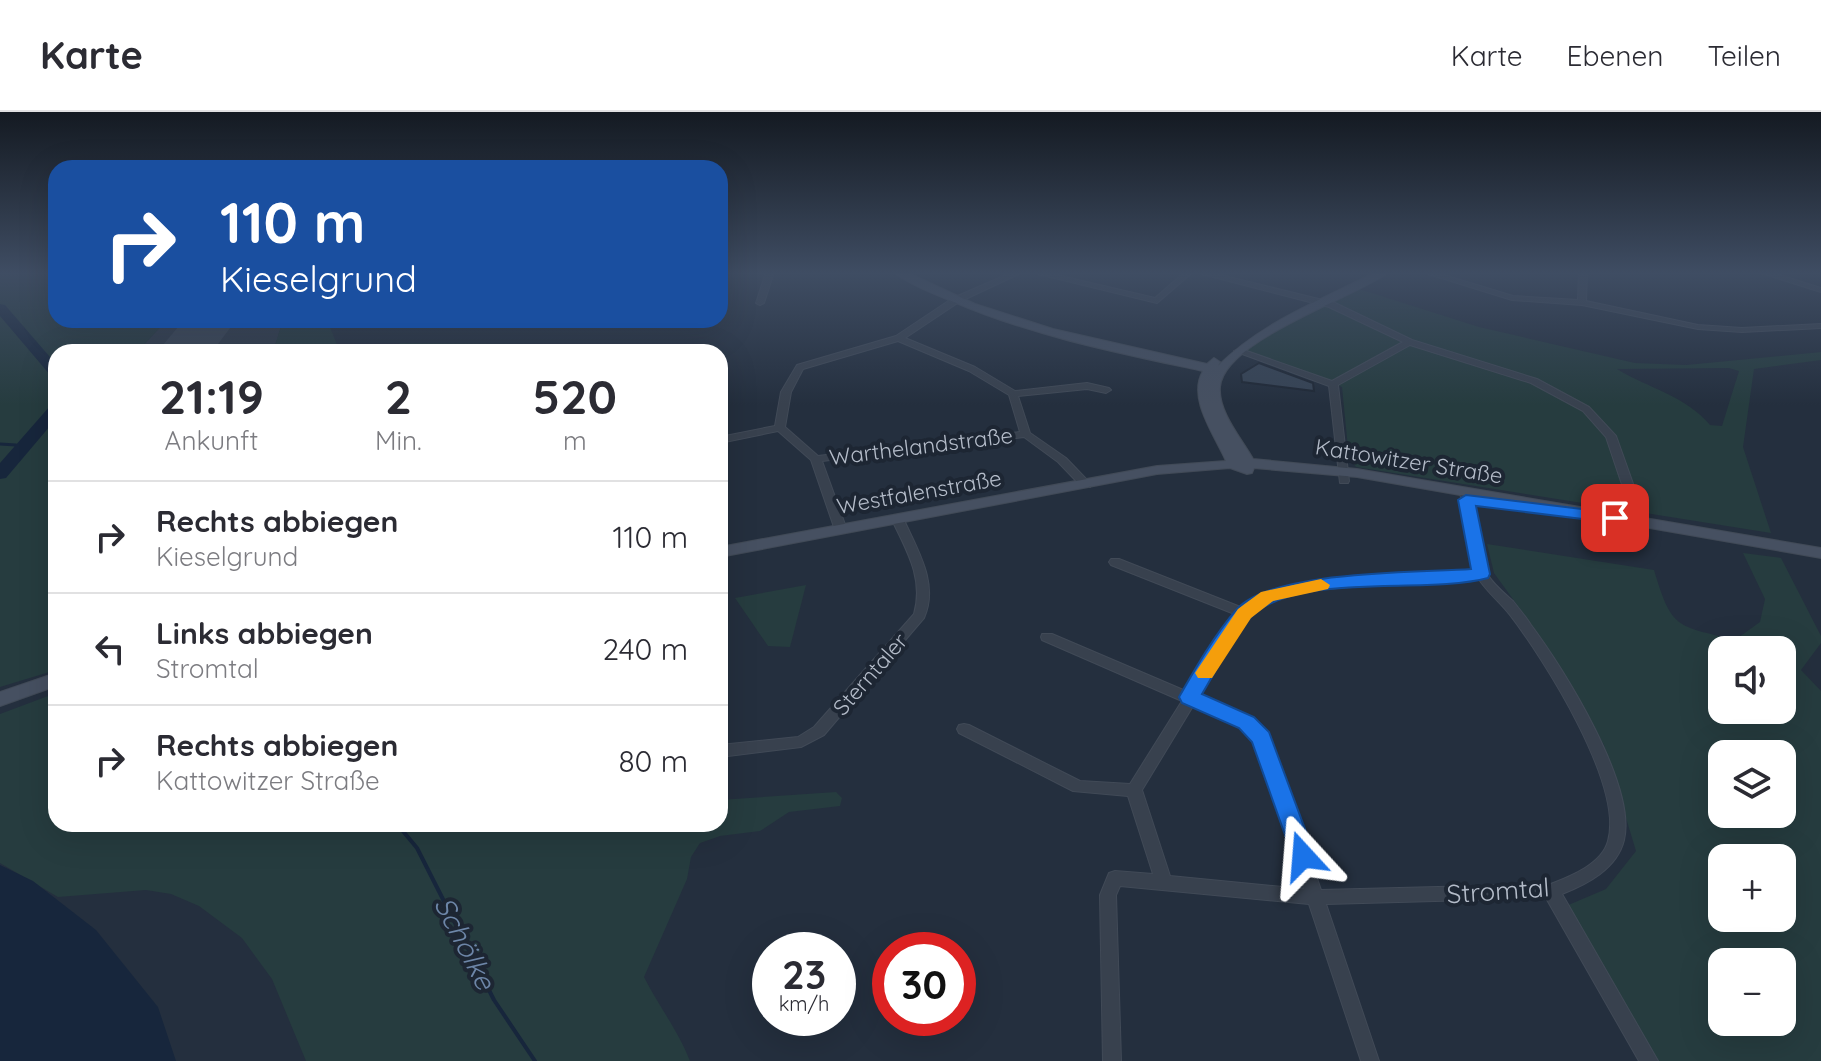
<!DOCTYPE html>
<html lang="de">
<meta charset="utf-8">
<style>
:root{--surface:#fff;--page:#f7f7f7;--text:#2b2b33;--muted:#7c7c81;--line:#e1e1e2}
body{margin:0;font-family:Quicksand,sans-serif;background:var(--page);color:var(--text);height:100vh;display:flex;flex-direction:column;font-size:30px;white-space:nowrap}
*{box-sizing:border-box;margin:0}
p{font-size:26px;color:var(--muted)}
.icon{flex:none;width:44px;height:44px;fill:none;stroke:currentColor;stroke-width:2;stroke-linecap:round;stroke-linejoin:round}
.map{position:relative;flex:1;overflow:hidden}
.panel{position:absolute;left:48px;top:232px;width:680px;height:488px;display:flex;flex-direction:column;background:var(--surface);border-radius:24px;box-shadow:0 8px 32px #0002}
.panel>*{flex:none}
.hud{position:absolute;left:48px;top:48px;width:680px;height:168px;border-radius:24px;box-shadow:0 8px 32px #0002;background:#1a4fa0;color:#fff;overflow:hidden}
.buttons{position:absolute;left:1708px;top:524px;display:grid;gap:16px}
.buttons a{display:grid;place-items:center;width:88px;height:88px;border-radius:16px;background:var(--surface);box-shadow:0 8px 32px #0002;font-size:40px}
.speed{position:absolute;left:752px;top:820px;display:flex;gap:16px;font-size:40px;font-weight:700;text-align:center}
.speed>*{display:grid;place-content:center;width:104px;height:104px;border-radius:50%;background:var(--surface);box-shadow:0 8px 32px #0002;line-height:1}
.speed small{font-size:20px;font-weight:400}
.speed .limit{border:12px solid #d22;background:#fff;color:#111}
.pin{position:absolute;display:grid;place-items:center;width:68px;height:68px;color:#fff;margin:-34px;border-radius:16px;box-shadow:0 4px 12px #0006}
.me{position:absolute;width:88px;margin:-44px;rotate:341deg;stroke-linejoin:round;filter:drop-shadow(0 0 6px #0008)}
.turn{display:flex;align-items:center;gap:28px;height:168px;padding:0 40px;font-size:36px}
.turn .icon{width:104px;height:104px;stroke-width:2.5}
.turn b{display:block;font-size:56px;line-height:68px}
.eta{display:flex;justify-content:space-evenly;align-items:center;height:136px;text-align:center}
.eta b{font-size:48px;font-weight:800;line-height:56px}
ul{padding:0;list-style:none}
li{display:flex;align-items:center;gap:24px;height:112px;padding:0 40px;border-top:2px solid var(--line)}
li div{flex:1}
li b{display:block;font-size:30px}
li em{font-style:normal}
header{display:flex;align-items:center;gap:48px;box-sizing:border-box;height:112px;padding:0 40px;background:var(--surface);border-bottom:2px solid var(--line)}
header strong{font-size:38px}
nav{display:flex;gap:44px;margin-inline-start:auto;font-size:28px}
.map>svg:first-child{display:block}
.airport{fill:#323c4b}
.green{fill:#263c3f;fill-rule:evenodd}
.water{fill:#17263c}
.lines{fill:none;stroke-linecap:round;stroke-linejoin:round}
.stream-far1{stroke:#17263c;stroke-width:3}
.stream{stroke:#17263c;stroke-width:4}
.river{fill:#17263c;fill-rule:evenodd}
.runway{fill:#3f4a5a;fill-rule:evenodd}
.building{fill:#364354;stroke:#1f2835;stroke-width:2}
.street-casing{stroke:#414a57;stroke-width:2}
.secondary-casing{stroke:#414a57;stroke-width:2}
.street{fill:#38414e;fill-rule:evenodd}
.secondary{fill:#465061;fill-rule:evenodd}
.route{fill:#1a73e8;stroke:#114b97;stroke-width:2}
.slow{fill:#f59e0b}
.labels{text-anchor:middle;stroke-width:8;stroke-linejoin:round;paint-order:stroke}
.street-label{font-size:22px;fill:#b4bcc9;stroke:#1d2633}
.near-street-label{font-size:26px;fill:#b4bcc9;stroke:#1d2633}
.near-water-label{font-size:28px;font-style:italic;fill:#6d86a8;stroke:#1d2633}
</style>
<header>
<strong>Karte</strong>
<nav><a>Karte</a><a>Ebenen</a><a>Teilen</a></nav>
</header>
<div class="map">
<svg width="1821" height="949" viewBox="0 0 1821 949">
<rect width="100%" height="100%" fill="#242f3e"/>
<!-- airport -->
<polygon class="airport" points="167,208 283,208 273,240 137,240"/>
<!-- green -->
<g class="green">
<polygon points="0,160 56,160 56,208 167,208 137,240 56,240 56,558 0,575"/>
<path d="M 1356,176 L 1479,215 L 1635,251 L 1686,253 L 1821,240 L 1821,248 L 1754,257 L 1743,335 L 1771,421 L 1356,355 L 1349,346 L 1342,275 L 1238,239 ZM 1729,256 L 1739,259 L 1722,314 L 1710,313 C 1686,284 1648,276 1617,257 Z"/>
<polygon points="283,208 327,208 340,240 273,240"/>
<polygon points="354,208 600,208 589,215 352,210"/>
<polygon points="400,231 686,233 681,240 391,240"/>
<path d="M 1487,432 L 1654,458 C 1672,518 1676,513 1735,528 L 1760,510 L 1765,487 L 1743,441 L 1781,446 L 1821,524 L 1821,531 L 1801,558 L 1821,579 L 1821,949 L 1656,949 L 1566,794 L 1606,777 L 1636,739 L 1604,633 L 1541,526 L 1494,461 ZM 1722,538 L 1782,538 L 1782,598 L 1722,598 ZM 1722,642 L 1782,642 L 1782,702 L 1722,702 ZM 1722,746 L 1782,746 L 1782,806 L 1722,806 ZM 1722,850 L 1782,850 L 1782,910 L 1722,910 Z"/>
<polygon points="806,473 790,535 768,534 735,486"/>
<path d="M 56,581 L 56,712 L 659,714 L 720,712 L 720,688 L 836,680 L 842,686 L 840,694 L 789,700 L 760,719 L 720,724 L 700,731 L 691,745 L 687,767 L 644,865 C 659,895 678,918 690,949 L 306,949 L 272,867 L 242,826 L 199,794 L 171,782 L 146,778 L 58,785 L 0,751 L 0,602 Z"/>
</g>
<!-- water -->
<polygon class="water" points="0,753 33,769 96,818 158,895 176,949 0,949"/>
<g class="lines">
<!-- stream-far1 -->
<polyline class="stream-far1" points="0,332 16,333 16,345"/>
<!-- stream -->
<polyline class="stream" points="397,712 417,736 494,888 535,949"/>
<!-- river -->
<g class="river">
<polygon points="0,192 5,193 56,252 56,265 51,264 0,204"/>
<polygon points="56,292 56,307 6,366 0,367 0,351 50,294"/>
</g>
<!-- runway -->
<polygon class="runway" points="184,208 236,208 212,240 157,240"/>
</g>
<!-- building -->
<polygon class="building" points="1259,251 1313,271 1314,279 1242,270 1241,262"/>
<g class="lines">
<!-- street casing -->
<g class="street-casing">
<g id="street">
<polygon points="766,160 774,160 764,191 760,193 756,191"/>
<path d="M 1013,160 L 1023,160 L 959,190 L 905,226 L 975,255 L 1015,279 L 1087,271 L 1109,276 L 1111,278 L 1106,281 L 1087,277 L 1018,284 L 1030,321 L 1066,346 L 1090,371 L 1091,373 L 1090,375 L 1082,375 L 1058,350 L 1024,325 L 822,349 L 847,418 L 841,421 L 835,418 L 811,348 L 778,319 L 720,331 L 720,325 L 775,314 L 781,280 L 797,253 L 896,224 L 953,186 ZM 898,229 L 969,259 L 1009,283 L 1020,320 L 818,344 L 785,315 L 791,280 L 803,257 Z"/>
<polygon points="1030,160 1044,160 1155,186 1185,160 1193,160 1157,191"/>
<polygon points="1194,160 1208,160 1335,191 1412,228 1537,267 1589,295 1616,324 1647,411 1641,414 1635,411 1606,325 1583,299 1531,271 1410,233 1338,273 1349,369 1348,371 1340,371 1329,274 1234,239 1241,237 1332,269 1403,230 1329,195"/>
<polygon points="1422,160 1434,160 1513,184 1578,188 1579,160 1587,160 1586,189 1698,213 1742,216 1821,212 1821,216 1742,220 1698,217 1582,193 1512,188"/>
<polygon points="1758,160 1770,160 1821,176 1821,180"/>
<path d="M 1465,376 L 1470,379 C 1475,405 1474,439 1488,463 C 1494,473 1504,481 1513,489 C 1519,497 1526,505 1531,513 C 1564,557 1637,674 1624,728 C 1617,757 1587,772 1562,782 L 1658,949 L 1639,949 L 1546,786 L 1326,792 L 1379,949 L 1361,949 L 1309,792 L 1120,774 L 1116,783 L 1121,949 L 1103,949 L 1100,783 L 1109,761 L 1115,759 L 1153,762 L 1128,684 L 1073,679 L 959,621 L 957,617 L 959,613 L 964,612 L 969,613 L 1080,669 L 1130,672 L 1182,589 L 1042,528 L 1041,525 L 1042,522 L 1052,522 L 1188,580 L 1237,503 L 1111,453 L 1109,450 L 1111,447 L 1119,447 L 1243,496 L 1263,481 L 1310,470 L 1474,459 L 1468,434 L 1460,379 ZM 1478,466 C 1487,480 1500,490 1510,503 C 1544,547 1624,673 1608,729 C 1602,752 1571,764 1551,772 L 1321,778 L 1267,622 L 1251,607 L 1199,585 L 1248,504 L 1271,487 L 1310,478 ZM 1193,594 L 1241,615 L 1256,629 L 1304,777 L 1170,764 L 1142,678 Z"/>
<path d="M 898,405 L 904,408 C 918,439 939,472 924,506 L 824,623 L 801,635 L 720,645 L 720,633 L 798,625 L 814,615 L 914,502 C 924,467 907,439 892,408 Z"/>
</g>
</g>
<!-- secondary casing -->
<g class="secondary-casing">
<g id="secondary">
<path d="M 893,160 L 906,160 L 975,192 L 1053,217 L 1207,252 L 1214,246 L 1220,250 L 1218,254 C 1262,210 1321,188 1376,160 L 1389,160 C 1354,186 1224,228 1220,275 C 1218,300 1242,327 1253,347 L 1357,357 L 1821,436 L 1821,446 L 1357,365 L 1254,356 L 1252,361 L 1247,362 L 1230,356 L 1157,362 L 720,445 L 720,435 L 1157,354 L 1226,349 C 1214,322 1187,286 1203,259 C 1119,241 1033,224 954,190 C 934,182 911,173 893,160 Z"/>
<polygon points="56,561 56,574 0,594 0,580"/>
</g>
</g>
<!-- street -->
<use href="#street" class="street"/>
<!-- secondary -->
<use href="#secondary" class="secondary"/>
</g>
<!-- sky -->
<linearGradient id="sky" x2="0" y2="1"><stop stop-color="#141a22"/><stop offset="0.55" stop-color="#3f4d63"/><stop offset="1" stop-color="#3f4d63" stop-opacity="0"/></linearGradient>
<rect width="1821" height="293" fill="url(#sky)"/>
<!-- route -->
<path class="route" d="M 1466,383 L 1615,401 L 1623,406 L 1615,411 L 1476,394 L 1490,462 L 1488,466 C 1425,483 1299,459 1252,504 C 1232,524 1217,558 1202,582 L 1254,605 L 1269,620 L 1315,744 L 1312,751 L 1303,754 L 1295,751 L 1252,630 L 1239,616 L 1182,591 L 1179,585 C 1195,557 1215,522 1237,497 C 1273,458 1417,461 1471,457 L 1458,388 Z"/>
<!-- slow -->
<polygon class="slow" points="1321,467 1330,473 1328,477 1273,489 1251,506 1212,566 1198,566 1195,561 1238,497 1261,480"/>
<g class="labels">
<!-- street labels -->
<g class="street-label">
<text transform="translate(921 334) rotate(-7)" y="8">Warthelandstraße</text>
<text transform="translate(1409 349) rotate(9)" y="8">Kattowitzer Straße</text>
<text transform="translate(919 380) rotate(-10)" y="8">Westfalenstraße</text>
<text transform="translate(870 562) rotate(-49)" y="8">Sterntaler</text>
</g>
<!-- near-street labels -->
<g class="near-street-label">
<text transform="translate(1498 779) rotate(-4)" y="9">Stromtal</text>
</g>
<!-- near-water labels -->
<g class="near-water-label">
<text transform="translate(465 831) rotate(63)" y="10">Schölke</text>
</g>
</g>
</svg>
<div class="buttons">
<a><svg class="icon" aria-label="sound" viewBox="0 0 24 24"><path d="M4 9h4l5-4v14l-5-4H4zM17 9q2 3 0 6"/></svg></a>
<a><svg class="icon" aria-label="layers" viewBox="0 0 24 24"><path d="M12 4l9 5-9 5-9-5zM3 14l9 5 9-5"/></svg></a>
<a>+</a>
<a>−</a>
</div>
<div class="speed"><div>23<small>km/h</small></div><div class="limit">30</div></div>
<div class="pin" style="left:1615px;top:406px;background:#d93025"><svg class="icon" aria-label="arrive" viewBox="0 0 24 24"><path d="M6 21V4h12l-3 4 3 4H6"/></svg></div>
<svg class="me" style="left:1303px;top:744px" viewBox="-20 -20 40 40"><path d="M0-17L14 15 0 8-14 15z" fill="#1a73e8" stroke="#fff" stroke-width="4"/></svg>
<div class="hud">
<div class="turn"><svg class="icon" aria-label="right" viewBox="0 0 24 24"><path d="M7 20v-9h11M14 6l5 5-5 5"/></svg><div><b>110 m</b>Kieselgrund</div></div>
</div>
<section class="panel">
<div class="eta">
<div><b>21:19</b><p>Ankunft</p></div>
<div><b>2</b><p>Min.</p></div>
<div><b>520</b><p>m</p></div>
</div>
<ul>
<li><svg class="icon" aria-label="right" viewBox="0 0 24 24"><path d="M7 20v-9h11M14 6l5 5-5 5"/></svg><div><b>Rechts abbiegen</b><p>Kieselgrund</p></div><em>110 m</em></li>
<li><svg class="icon" aria-label="left" viewBox="0 0 24 24"><path d="M17 20v-9H6M10 6l-5 5 5 5"/></svg><div><b>Links abbiegen</b><p>Stromtal</p></div><em>240 m</em></li>
<li><svg class="icon" aria-label="right" viewBox="0 0 24 24"><path d="M7 20v-9h11M14 6l5 5-5 5"/></svg><div><b>Rechts abbiegen</b><p>Kattowitzer Straße</p></div><em>80 m</em></li>
</ul>
</section>
</div>
